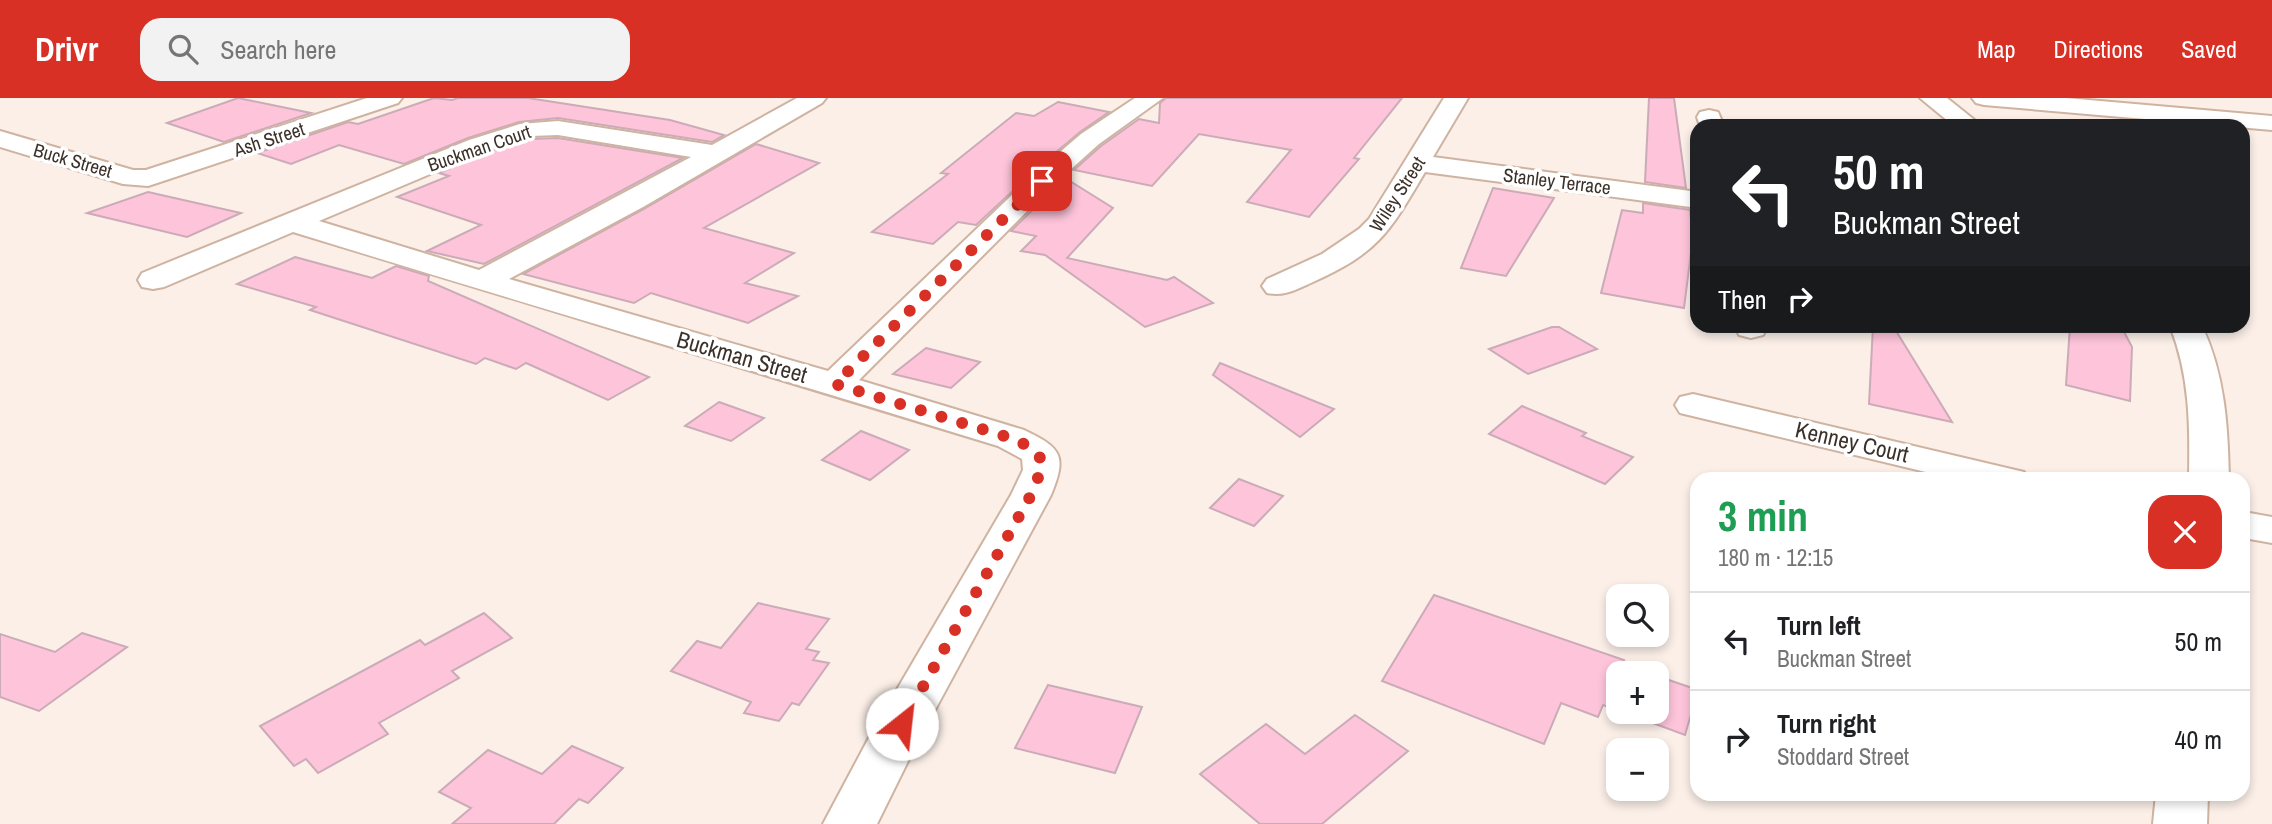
<!DOCTYPE html>
<meta charset="utf-8">
<style>
:root{--surface:#fff;--page:#f2f2f2;--text:#202124;--muted:#757577;--line:#e0e0e0;--accent:#d93025}
body{margin:0;font-family:"Archivo Narrow",sans-serif;background:var(--page);color:var(--text);height:100vh;display:flex;flex-direction:column;font-size:26px;white-space:nowrap}
*{box-sizing:border-box;margin:0}
p{font-size:23px;color:var(--muted)}
.icon{flex:none;width:38px;height:38px;fill:none;stroke:currentColor;stroke-width:2;stroke-linecap:round;stroke-linejoin:round}
.map{position:relative;flex:1;overflow:hidden}
.sheet{position:absolute;left:1690px;top:374px;width:560px;height:329px;display:flex;flex-direction:column;background:var(--surface);border-radius:21px;box-shadow:0 4px 10px #0003}
.sheet>*{flex:none}
.guide{position:absolute;left:1690px;top:21px;width:560px;height:214px;border-radius:21px;box-shadow:0 4px 10px #0003;background:#202124;color:#fff;overflow:hidden}
.tools{position:absolute;left:1606px;top:486px;display:grid;gap:14px}
.tools a{display:grid;place-items:center;width:63px;height:63px;border-radius:14px;background:var(--surface);box-shadow:0 4px 10px #0003;font-size:35px}
.pin{position:absolute;display:grid;place-items:center;width:60px;height:60px;color:#fff;margin:-30px;border-radius:14px;box-shadow:0 4px 10px #0006}
.me{position:absolute;width:77px;margin:-38px;rotate:29deg;stroke-linejoin:round;filter:drop-shadow(0 0 5px #0008)}
.turn{display:flex;align-items:center;gap:24px;height:147px;padding:0 28px;font-size:32px}
.turn .icon{width:91px;height:91px;stroke-width:2.5}
.turn b{display:block;font-size:49px;line-height:60px}
.then{display:flex;align-items:center;height:66px;padding:0 28px;background:#0003;gap:14px;font-size:26px}
.round{display:grid;place-items:center;flex:none;width:74px;height:74px;border-radius:21px;background:var(--page)}
.summary{display:flex;align-items:center;justify-content:space-between;height:119px;padding:0 28px}
h1{font-size:42px;font-weight:800;line-height:52px;color:#1e9e55}
ul{padding:0;list-style:none}
li{display:flex;align-items:center;gap:21px;height:98px;padding:0 28px;border-top:2px solid var(--line)}
li div{flex:1}
li b{display:block;font-size:26px}
li em{font-style:normal}
header{display:flex;align-items:center;gap:42px;box-sizing:border-box;height:98px;padding:0 35px;background:var(--accent);color:#fff}
header strong{font-size:33px}
nav{display:flex;gap:38px;margin-inline-start:auto;font-size:24px}
.search{width:490px;height:63px;background:var(--page);display:flex;align-items:center;gap:18px;box-sizing:border-box;padding:0 24px;border-radius:21px;color:var(--muted);font-size:26px}
.map>svg:first-child{display:block}
.building{fill:#fdc4da;stroke:#cbabb7;stroke-width:2}
.lines{fill:none;stroke-linecap:round;stroke-linejoin:round}
.minor-casing{stroke:#cfb3a1;stroke-width:4}
.tertiary-casing{stroke:#cfb3a1;stroke-width:4}
.primary-casing{stroke:#cfb3a1;stroke-width:4}
.minor{fill:#fff;fill-rule:evenodd}
.tertiary{fill:#fff;fill-rule:evenodd}
.primary{fill:#fff;fill-rule:evenodd}
.route{stroke:#d93025;stroke-width:12;stroke-dasharray:0 21.6}
.labels{text-anchor:middle;stroke-width:7;stroke-linejoin:round;paint-order:stroke}
.far-street-label{font-size:19px;fill:#3c312a;stroke:#fff}
.street-label{font-size:23px;fill:#3c312a;stroke:#fff}
</style>
<header>
<strong>Drivr</strong>
<div class="search"><svg class="icon" aria-label="search" viewBox="0 0 24 24"><circle cx="10" cy="10" r="6"/><path d="M15 15l6 6"/></svg>Search here</div>
<nav><a>Map</a><a>Directions</a><a>Saved</a></nav>
</header>
<div class="map">
<svg width="2272" height="726" viewBox="0 0 2272 726">
<rect width="100%" height="100%" fill="#fbefe8"/>
<!-- building -->
<g class="building">
<polygon points="238,0 311,15 224,44 167,25"/>
<polygon points="434,0 452,2 458,0 528,0 670,22 724,37 712,44 558,20 519,24 468,40 404,66 339,47 291,66 257,55 348,24 358,26"/>
<polygon points="1166,0 1402,0 1354,60 1359,61 1309,119 1247,104 1291,52 1199,36 1152,88 1074,72 1101,48 1139,21 1159,25 1160,5"/>
<polygon points="1649,0 1674,0 1686,90 1645,84"/>
<polygon points="1058,4 1109,14 1080,34 1042,66 976,127 958,124 933,146 872,134 948,76 941,75 1016,15 1034,18"/>
<polygon points="558,40 683,60 484,166 427,153 481,127 397,99 449,78 439,75 488,54 531,41"/>
<polygon points="756,46 819,65 704,130 794,155 745,185 798,198 748,225 651,195 634,205 523,176 644,111"/>
<polygon points="1065,80 1113,110 1067,160 1167,182 1174,179 1213,205 1145,229 1045,157 1021,153 1036,138 1011,133"/>
<polygon points="1493,90 1554,100 1506,178 1461,170"/>
<polygon points="148,94 241,115 187,139 87,115"/>
<polygon points="1643,105 1690,112 1693,139 1684,210 1601,195 1622,112 1643,115"/>
<polygon points="295,159 372,180 396,168 429,178 428,183 649,279 608,302 526,265 516,271 485,260 476,266 310,212 316,209 237,186"/>
<polygon points="1873,228 1893,228 1952,324 1869,306"/>
<polygon points="2070,228 2121,228 2132,249 2130,303 2066,287"/>
<polygon points="1552,229 1559,229 1597,251 1528,276 1489,251"/>
<polygon points="926,250 980,264 951,290 893,276"/>
<polygon points="1220,265 1334,311 1300,339 1213,277"/>
<polygon points="719,304 764,320 731,343 685,328"/>
<polygon points="1522,308 1586,335 1582,338 1633,359 1605,386 1489,336"/>
<polygon points="861,333 909,352 870,382 822,362"/>
<polygon points="1239,381 1283,398 1254,428 1210,410"/>
<polygon points="1434,497 1624,562 1622,565 1651,576 1619,576 1619,613 1603,607 1598,619 1561,605 1544,646 1382,583"/>
<polygon points="758,505 829,521 806,551 819,554 813,562 829,565 799,607 792,605 779,623 744,615 751,604 671,573 697,543 721,550"/>
<polygon points="484,515 512,540 452,573 459,580 379,625 388,636 318,675 306,661 294,668 260,628 420,542 425,547"/>
<polygon points="82,535 127,549 39,613 0,599 0,536 55,554"/>
<polygon points="1657,578 1698,592 1685,637 1623,614 1657,614"/>
<polygon points="1048,587 1142,609 1115,675 1015,650"/>
<polygon points="1355,617 1408,653 1322,726 1260,726 1200,676 1266,626 1305,656"/>
<polygon points="572,648 623,670 588,705 579,701 554,726 452,726 471,710 439,694 488,652 542,676"/>
</g>
<g class="lines">
<!-- minor casing -->
<g class="minor-casing">
<g id="minor">
<polygon points="367,0 402,0 398,5 148,88 123,86 0,49 0,33 133,72 146,72"/>
<path d="M 797,0 L 826,0 L 822,5 L 643,109 L 509,181 L 828,273 L 1033,77 L 1081,36 L 1135,0 L 1163,0 L 1099,46 L 1051,89 L 859,282 L 1024,332 C 1062,350 1067,358 1051,397 L 915,649 L 877,726 L 823,726 L 872,634 L 1011,397 L 1023,372 L 1022,361 L 998,348 C 763,275 528,207 293,134 L 164,189 L 153,191 L 142,189 L 138,182 L 142,175 L 469,42 L 520,26 L 558,23 L 712,47 ZM 558,37 L 691,59 L 479,172 L 319,123 L 487,52 L 531,38 Z"/>
<path d="M 1444,0 L 1468,0 L 1433,59 L 1698,94 L 1698,110 L 1425,74 C 1389,135 1379,154 1313,184 C 1297,191 1284,199 1267,195 L 1262,188 L 1267,181 L 1322,156 L 1359,131 L 1369,121 Z"/>
<polygon points="1709,12 1718,14 1724,28 1700,28 1697,19 1700,14"/>
<polygon points="1735,228 1767,228 1767,230 1763,237 1751,240 1739,237"/>
<polygon points="1693,296 2024,374 2029,382 1959,382 1680,315 1675,307 1680,299"/>
<polygon points="2244,414 2272,419 2272,445 2244,440"/>
</g>
</g>
<!-- tertiary casing -->
<g class="tertiary-casing">
<g id="tertiary">
<polygon points="1920,0 1947,0 1982,28 1954,28"/>
<path d="M 2170,228 L 2202,228 C 2225,277 2228,328 2229,382 L 2189,382 C 2190,328 2190,278 2170,228 Z"/>
<polygon points="2156,696 2208,696 2207,726 2153,726"/>
</g>
</g>
<!-- primary casing -->
<g class="primary-casing">
<polygon id="primary" points="1972,0 2066,0 2272,18 2272,32 1984,7 1976,5"/>
</g>
<!-- minor -->
<use href="#minor" class="minor"/>
<!-- tertiary -->
<use href="#tertiary" class="tertiary"/>
<!-- primary -->
<use href="#primary" class="primary"/>
</g>
<g class="lines">
<!-- route -->
<path class="route" d="M 902,626 L 1031,397 C 1046,362 1048,356 1011,340 L 835,286 L 1042,83"/>
</g>
<g class="labels">
<!-- far-street labels -->
<g class="far-street-label">
<text transform="translate(269 41) rotate(-18)" y="7">Ash Street</text>
<text transform="translate(479 50) rotate(-19)" y="7">Buckman Court</text>
<text transform="translate(73 62) rotate(16)" y="7">Buck Street</text>
<text transform="translate(1557 83) rotate(7)" y="7">Stanley Terrace</text>
<text transform="translate(1397 96) rotate(-57)" y="7">Wiley Street</text>
</g>
<!-- street labels -->
<g class="street-label">
<text transform="translate(742 259) rotate(16)" y="8">Buckman Street</text>
<text transform="translate(1852 344) rotate(13)" y="8">Kenney Court</text>
</g>
</g>
</svg>
<div class="tools">
<a><svg class="icon" aria-label="search" viewBox="0 0 24 24"><circle cx="10" cy="10" r="6"/><path d="M15 15l6 6"/></svg></a>
<a>+</a>
<a>−</a>
</div>
<div class="pin" style="left:1042px;top:83px;background:#d93025"><svg class="icon" aria-label="arrive" viewBox="0 0 24 24"><path d="M6 21V4h12l-3 4 3 4H6"/></svg></div>
<svg class="me" style="left:902px;top:626px" viewBox="-20 -20 40 40"><circle r="19" fill="#fff"/><path d="M0-13L10 11 0 6-10 11z" fill="#d93025"/></svg>
<div class="guide">
<div class="turn"><svg class="icon" aria-label="left" viewBox="0 0 24 24"><path d="M17 20v-9H6M10 6l-5 5 5 5"/></svg><div><b>50 m</b>Buckman Street</div></div>
<div class="then">Then<svg class="icon" aria-label="right" viewBox="0 0 24 24"><path d="M7 20v-9h11M14 6l5 5-5 5"/></svg></div>
</div>
<section class="sheet">
<div class="summary"><div><h1>3 min</h1><p>180 m · 12:15</p></div><a class="round" style="background:#d93025;color:#fff"><svg class="icon" aria-label="close" viewBox="0 0 24 24"><path d="M6 6l12 12M18 6L6 18"/></svg></a></div>
<ul>
<li><svg class="icon" aria-label="left" viewBox="0 0 24 24"><path d="M17 20v-9H6M10 6l-5 5 5 5"/></svg><div><b>Turn left</b><p>Buckman Street</p></div><em>50 m</em></li>
<li><svg class="icon" aria-label="right" viewBox="0 0 24 24"><path d="M7 20v-9h11M14 6l5 5-5 5"/></svg><div><b>Turn right</b><p>Stoddard Street</p></div><em>40 m</em></li>
</ul>
</section>
</div>
